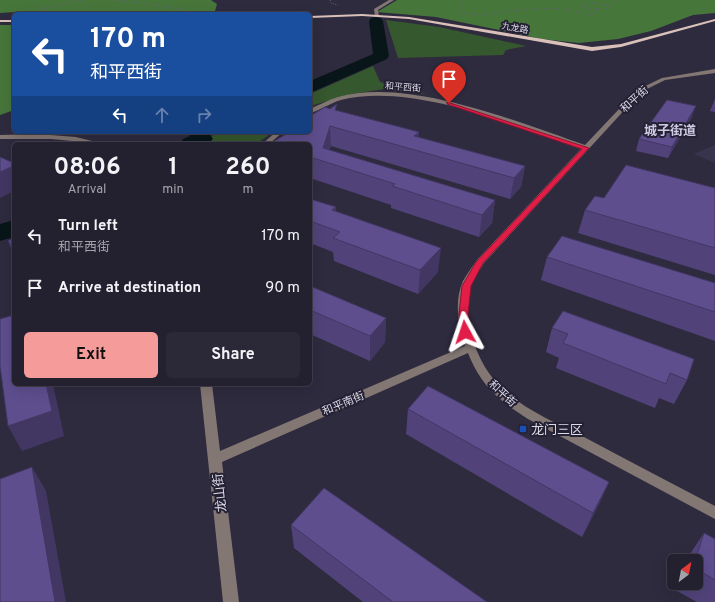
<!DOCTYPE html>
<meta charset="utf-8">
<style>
:root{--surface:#23202f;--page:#2b2837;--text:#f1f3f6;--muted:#a3a3aa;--line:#403e4b;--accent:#f59b99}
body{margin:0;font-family:Overpass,"Noto Sans SC",sans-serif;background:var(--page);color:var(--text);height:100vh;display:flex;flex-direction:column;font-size:15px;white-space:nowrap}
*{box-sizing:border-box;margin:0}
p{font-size:13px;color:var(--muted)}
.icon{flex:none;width:22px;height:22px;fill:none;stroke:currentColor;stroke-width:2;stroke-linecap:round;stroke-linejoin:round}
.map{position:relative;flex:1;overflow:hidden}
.details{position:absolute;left:12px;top:142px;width:300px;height:244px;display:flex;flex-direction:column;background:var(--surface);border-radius:6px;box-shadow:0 4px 16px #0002,0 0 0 1px var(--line)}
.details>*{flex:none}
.banner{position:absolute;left:12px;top:12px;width:300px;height:122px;border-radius:6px;box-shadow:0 4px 16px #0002,0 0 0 1px var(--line);background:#1a4fa0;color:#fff;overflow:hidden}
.needle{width:26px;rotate:32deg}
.buttons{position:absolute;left:667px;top:554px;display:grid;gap:8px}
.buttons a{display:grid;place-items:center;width:36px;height:36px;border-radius:6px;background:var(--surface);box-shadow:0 4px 16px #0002,0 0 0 1px var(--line);font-size:20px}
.pin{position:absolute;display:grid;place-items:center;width:34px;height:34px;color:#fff;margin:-41px -17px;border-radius:50% 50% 50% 0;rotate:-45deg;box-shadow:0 0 4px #0007}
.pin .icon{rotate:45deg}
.me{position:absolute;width:44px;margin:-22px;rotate:355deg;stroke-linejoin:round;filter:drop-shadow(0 0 3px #0008)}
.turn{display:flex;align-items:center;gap:14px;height:84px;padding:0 12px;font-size:18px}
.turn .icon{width:52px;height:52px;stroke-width:2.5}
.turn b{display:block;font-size:28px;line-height:34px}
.lanes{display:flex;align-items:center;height:38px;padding:0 12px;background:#0003;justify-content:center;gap:20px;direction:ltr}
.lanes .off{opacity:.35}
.eta{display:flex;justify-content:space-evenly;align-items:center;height:68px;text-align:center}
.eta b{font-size:24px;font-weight:700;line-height:28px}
.primary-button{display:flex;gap:8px;margin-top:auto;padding:8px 12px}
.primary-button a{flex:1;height:46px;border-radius:6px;background:var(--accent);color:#111;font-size:16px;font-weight:700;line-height:46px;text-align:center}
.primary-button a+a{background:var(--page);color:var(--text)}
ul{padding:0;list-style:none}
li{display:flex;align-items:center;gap:12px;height:52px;padding:0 12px}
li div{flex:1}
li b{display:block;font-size:15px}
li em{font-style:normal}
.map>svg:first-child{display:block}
.built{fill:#39344d}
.green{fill:#36582e}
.forest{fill:#47763b}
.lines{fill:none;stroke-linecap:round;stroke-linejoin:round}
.river{fill:#081619;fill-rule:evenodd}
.path{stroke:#666375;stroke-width:1;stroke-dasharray:1 1.5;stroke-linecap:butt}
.minor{fill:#837773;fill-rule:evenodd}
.major{fill:#d9c0b8;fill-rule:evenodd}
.wall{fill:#51437a}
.shaded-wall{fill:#423763}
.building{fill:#5e4e8e;stroke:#423763}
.route{fill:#e11d48;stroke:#92132f}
.transit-dot{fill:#1a4fb4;stroke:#252134;stroke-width:1.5}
.labels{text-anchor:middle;stroke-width:4;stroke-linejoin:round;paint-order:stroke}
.far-street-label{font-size:9px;fill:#dddbe8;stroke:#252134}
.street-label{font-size:11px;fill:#dddbe8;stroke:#252134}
.far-district-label{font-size:13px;font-weight:bold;fill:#cecae3;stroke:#252134}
.near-poi-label{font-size:13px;fill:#dddbe8;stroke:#252134;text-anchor:start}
.near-street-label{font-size:13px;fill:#dddbe8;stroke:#252134}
</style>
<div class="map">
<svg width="715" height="602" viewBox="0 0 715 602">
<rect width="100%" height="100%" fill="#2f2b3f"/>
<!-- built -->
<polygon class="built" points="715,145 715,163 694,154"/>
<!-- green -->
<g class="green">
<polygon points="386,20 439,27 526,46 506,50 503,55 398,58"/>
<polygon points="373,66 380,82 427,94 384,89 352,94 310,106 310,94"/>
<polygon points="215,132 273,132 256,144 207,144"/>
</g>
<!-- forest -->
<g class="forest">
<polygon points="0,0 211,0 217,4 215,11 203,14 60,14 30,11 0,13"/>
<polygon points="397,0 715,0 715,13 693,15 651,31 618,39 579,43 542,39 436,17 377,12"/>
<polygon points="0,25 14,25 14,110 0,115"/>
</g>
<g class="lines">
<!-- river -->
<g class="river">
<polygon points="376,17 381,18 383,21 389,56 387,59 310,93 310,81 373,54 369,21 371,18"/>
<polygon points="188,132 208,132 213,139 208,144 180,144 183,139 190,136"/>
<polygon points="14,220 14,237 0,241 0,224"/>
</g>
<!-- path -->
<g class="path">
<polyline points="114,0 171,7 201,14"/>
<polyline points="330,0 331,3 338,5"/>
<polyline points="610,5 591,3 581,5 585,8 606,9 618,0"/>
<polyline points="459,13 484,15 518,10 561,8 591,15 599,9"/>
<polyline points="35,14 46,8 82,0"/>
<polyline points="458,14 464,0"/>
</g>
<!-- minor -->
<g class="minor">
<polygon points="389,0 394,0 378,10 379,16 375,17 374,9"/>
<path d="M 715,69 L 715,73 L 665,80 L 641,92 L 484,263 C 480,270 474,277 471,284 C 461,316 475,359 497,383 C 520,408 554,422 584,437 C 627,460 671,483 715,506 L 715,519 L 528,419 C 499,400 481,386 468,353 L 222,462 L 239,602 L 223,602 L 200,384 L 212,384 L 220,451 L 465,346 C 458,326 454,301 463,281 C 467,274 472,267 477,260 L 581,149 C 515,125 411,82 341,100 C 330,103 321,110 310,113 L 310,109 C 319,105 328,100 338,97 C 408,77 518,122 585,145 L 637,90 L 662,78 Z"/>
<polygon points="276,132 283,132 269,144 262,144"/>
<polygon points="38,134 76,137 104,144 51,139 0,139 0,135"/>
</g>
<!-- major -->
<g class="major">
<polygon points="362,14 409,17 592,47 621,44 715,19 715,21 621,47 592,51 409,19 362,16 310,18 310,16"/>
<rect x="0" y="20" width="14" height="2"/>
</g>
</g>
<!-- wall -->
<g class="wall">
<polygon points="715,99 715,112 710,111"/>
<polygon points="337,111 419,132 418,137 525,166 521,187 510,199 331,146 329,150 495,200 492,223 479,237 391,208 391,205 310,178 310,116"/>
<polygon points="692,117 668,158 636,151 639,139"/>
<polygon points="715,188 715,275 578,233 585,210 604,198"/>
<polygon points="310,199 336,212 438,272 418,294 334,261 333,252 310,243"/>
<polygon points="14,238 14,254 8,241"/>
<polygon points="547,257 715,283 715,341 541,280"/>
<polygon points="310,286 386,318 385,342 370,361 310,334"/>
<polygon points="552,328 687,380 674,404 659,398 655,408 556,368 559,358 546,352"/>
<polygon points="408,409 609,482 598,506 582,537 406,434"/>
<polygon points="291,525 487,602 363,602 294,548"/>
<polygon points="704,533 715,539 715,602 697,602 677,591 679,583 696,583 696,561 686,561 688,557"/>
</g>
<!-- shaded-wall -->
<g class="shaded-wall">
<polygon points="696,106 692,117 668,158 672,147"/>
<polygon points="330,126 331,146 326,162 323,148"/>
<polygon points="419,132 417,151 414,136"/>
<polygon points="14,166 14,191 0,198 0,172"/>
<polygon points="525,166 521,187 510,199 514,178"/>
<polygon points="495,200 492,223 479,237 482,215"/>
<polygon points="336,207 336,230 332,210"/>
<polygon points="441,248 438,272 418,294 420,270"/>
<polygon points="386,318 385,342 370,361 370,336"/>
<polygon points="46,384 53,384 64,436 22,451 8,426"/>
<polygon points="32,467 46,491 66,602 55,602"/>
<polygon points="609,482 598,506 582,537 593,513"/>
</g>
<!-- building -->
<g class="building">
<polygon points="667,100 696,106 672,147 639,139"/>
<polygon points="337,104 335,110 419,132 414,136 525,166 514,178 330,126 323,148 495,200 482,215 392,186 395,184 310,157 310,144 269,144 290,132 310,132 310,120 312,119 310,119 310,116 325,107 330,109"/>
<polygon points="0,157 14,163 14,166 0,172"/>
<polygon points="626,165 715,188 715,248 585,210 595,196 604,198"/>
<polygon points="310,199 336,207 332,210 441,248 420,270 333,238 340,232 310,221"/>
<polygon points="562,236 715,283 715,312 547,257"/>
<polygon points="14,238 14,246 8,241"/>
<polygon points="310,286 386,318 370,336 310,310"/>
<polygon points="563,311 694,359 687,380 670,373 666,384 563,343 568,334 552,328"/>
<polygon points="14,315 14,384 46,384 52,411 8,426 0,366 0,319"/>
<polygon points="428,386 609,482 593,513 408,409"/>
<polygon points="32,467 55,602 0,602 0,479"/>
<polygon points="324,488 487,602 393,602 291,525"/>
<polygon points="704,533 715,539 715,580 696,569 696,561 695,561"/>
</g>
<!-- route -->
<polygon class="route" points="447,102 589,148 483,263 471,286 468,314 470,332 465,335 460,332 459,314 462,286 476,262 582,149 447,104"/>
<!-- markers -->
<rect class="transit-dot" x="519" y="425" width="8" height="8" rx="2"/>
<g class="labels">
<!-- far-street labels -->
<g class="far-street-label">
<text transform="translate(515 28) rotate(10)" y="3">九龙路</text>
<text transform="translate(403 87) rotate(5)" y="3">和平西街</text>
</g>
<!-- street labels -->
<g class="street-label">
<text transform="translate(634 99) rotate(-42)" y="4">和平街</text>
<text transform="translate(503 393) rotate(43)" y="4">和平街</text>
<text transform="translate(343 403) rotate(-23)" y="4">和平南街</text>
</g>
<!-- far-district labels -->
<g class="far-district-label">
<text x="670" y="135">城子街道</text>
</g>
<!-- near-poi labels -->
<g class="near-poi-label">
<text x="531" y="434">龙门三区</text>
</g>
<!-- near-street labels -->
<g class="near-street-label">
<text transform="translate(219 493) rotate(-96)" y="5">龙山街</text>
</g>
</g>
</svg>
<div class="buttons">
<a><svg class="needle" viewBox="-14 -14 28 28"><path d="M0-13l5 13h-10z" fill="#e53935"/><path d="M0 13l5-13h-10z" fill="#a3a3aa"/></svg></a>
</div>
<div class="pin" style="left:449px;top:103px;background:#d93025"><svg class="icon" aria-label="arrive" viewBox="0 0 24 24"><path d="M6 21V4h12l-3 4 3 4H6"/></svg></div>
<svg class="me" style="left:465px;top:332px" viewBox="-20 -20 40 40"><path d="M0-17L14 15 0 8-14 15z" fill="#e11d48" stroke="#fff" stroke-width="4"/></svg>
<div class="banner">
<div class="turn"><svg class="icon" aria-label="left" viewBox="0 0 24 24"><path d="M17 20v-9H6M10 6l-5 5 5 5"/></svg><div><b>170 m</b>和平西街</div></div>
<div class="lanes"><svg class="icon" aria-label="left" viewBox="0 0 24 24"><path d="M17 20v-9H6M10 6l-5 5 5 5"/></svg><svg class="icon off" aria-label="ahead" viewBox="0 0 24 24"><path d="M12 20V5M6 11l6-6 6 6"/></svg><svg class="icon off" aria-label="right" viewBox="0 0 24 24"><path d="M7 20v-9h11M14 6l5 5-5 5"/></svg></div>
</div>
<section class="details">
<div class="eta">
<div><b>08:06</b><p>Arrival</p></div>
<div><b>1</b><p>min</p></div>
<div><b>260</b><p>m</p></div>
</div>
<ul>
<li><svg class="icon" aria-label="left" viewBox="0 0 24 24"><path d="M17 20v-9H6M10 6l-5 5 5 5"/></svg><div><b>Turn left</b><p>和平西街</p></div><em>170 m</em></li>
<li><svg class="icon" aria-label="arrive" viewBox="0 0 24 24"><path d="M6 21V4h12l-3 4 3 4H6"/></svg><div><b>Arrive at destination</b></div><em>90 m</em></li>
</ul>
<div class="primary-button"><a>Exit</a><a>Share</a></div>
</section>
</div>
